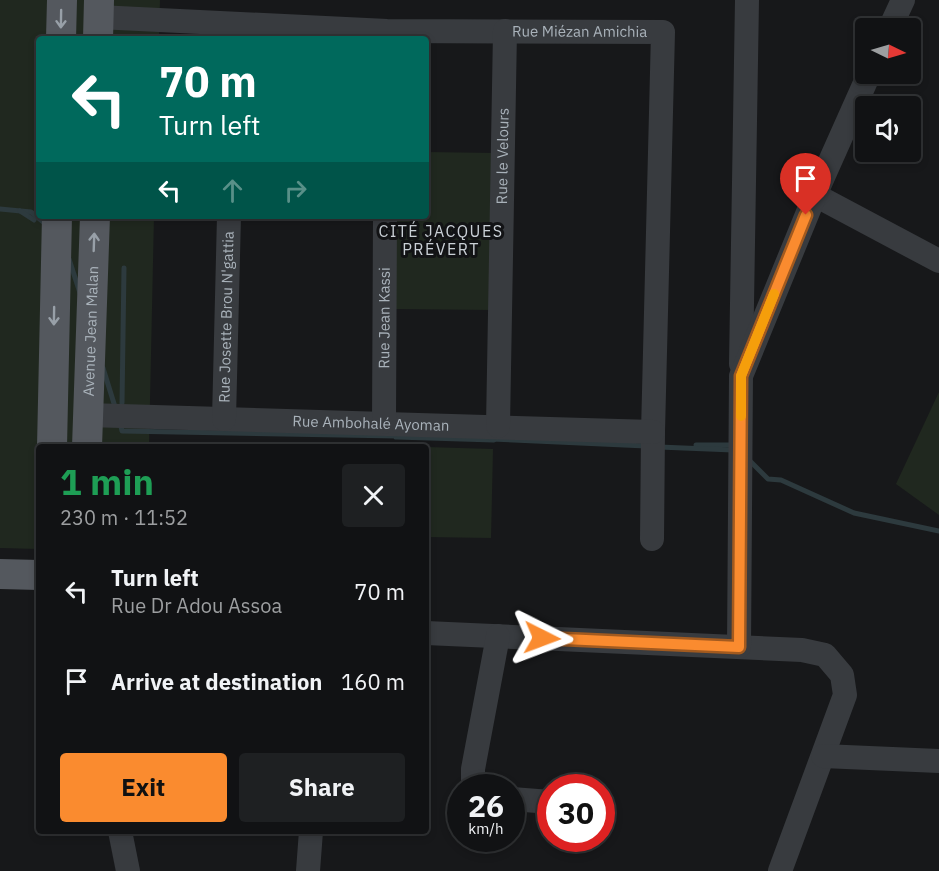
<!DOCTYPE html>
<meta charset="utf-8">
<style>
:root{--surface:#111214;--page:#1e2022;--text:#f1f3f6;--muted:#9c9ea0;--line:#303234;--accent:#fa8b2f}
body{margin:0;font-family:"IBM Plex Sans",sans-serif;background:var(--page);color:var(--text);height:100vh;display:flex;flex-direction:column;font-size:22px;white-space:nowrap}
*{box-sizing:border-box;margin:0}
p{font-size:20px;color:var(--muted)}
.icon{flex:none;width:33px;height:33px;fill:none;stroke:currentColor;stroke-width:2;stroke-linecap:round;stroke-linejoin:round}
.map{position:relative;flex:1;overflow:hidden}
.side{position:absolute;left:36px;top:444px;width:393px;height:390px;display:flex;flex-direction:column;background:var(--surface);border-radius:6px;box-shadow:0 3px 9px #0003,0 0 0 2px var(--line)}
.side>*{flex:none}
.top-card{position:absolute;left:36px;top:36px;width:393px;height:183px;border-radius:6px;box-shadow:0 3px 9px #0003,0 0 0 2px var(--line);background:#00695c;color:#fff;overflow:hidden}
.needle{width:39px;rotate:95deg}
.fabs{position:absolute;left:855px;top:18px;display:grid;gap:12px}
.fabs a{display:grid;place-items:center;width:66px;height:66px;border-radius:6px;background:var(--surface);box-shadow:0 3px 9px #0003,0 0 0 2px var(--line);font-size:30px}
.speed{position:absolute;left:447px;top:774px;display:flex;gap:12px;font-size:30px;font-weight:700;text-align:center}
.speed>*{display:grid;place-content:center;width:78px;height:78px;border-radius:50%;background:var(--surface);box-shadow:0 3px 9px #0003,0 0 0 2px var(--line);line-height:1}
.speed small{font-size:15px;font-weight:400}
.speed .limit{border:9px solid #d22;background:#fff;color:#111}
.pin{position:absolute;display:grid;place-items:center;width:51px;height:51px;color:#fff;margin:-62px -26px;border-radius:50% 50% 50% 0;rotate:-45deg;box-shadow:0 0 6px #0007}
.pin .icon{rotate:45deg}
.me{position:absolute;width:66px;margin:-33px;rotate:93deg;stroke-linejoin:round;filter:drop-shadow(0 0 4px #0008)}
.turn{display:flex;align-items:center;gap:21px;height:126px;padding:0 24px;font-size:27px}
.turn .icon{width:78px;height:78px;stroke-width:2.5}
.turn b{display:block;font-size:42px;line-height:51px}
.lanes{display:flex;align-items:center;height:57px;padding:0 24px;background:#0003;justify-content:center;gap:30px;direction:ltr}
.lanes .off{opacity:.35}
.round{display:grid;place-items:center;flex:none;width:63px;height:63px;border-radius:6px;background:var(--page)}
.overview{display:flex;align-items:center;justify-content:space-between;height:102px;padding:0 24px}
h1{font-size:36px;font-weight:700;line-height:45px;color:#1e9e55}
.primary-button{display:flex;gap:12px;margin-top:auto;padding:12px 24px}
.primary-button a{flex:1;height:69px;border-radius:6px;background:var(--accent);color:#111;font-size:24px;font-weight:700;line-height:69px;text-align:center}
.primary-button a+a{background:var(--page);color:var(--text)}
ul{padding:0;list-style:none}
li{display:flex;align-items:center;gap:18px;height:90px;padding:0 24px}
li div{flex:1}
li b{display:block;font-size:22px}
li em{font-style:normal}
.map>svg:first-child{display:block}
.green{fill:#20281f}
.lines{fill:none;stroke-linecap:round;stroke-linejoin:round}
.stream{stroke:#2d3a3e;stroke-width:5}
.minor{stroke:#383b3f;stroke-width:24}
.major{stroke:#54585e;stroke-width:30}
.oneway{stroke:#98a0a8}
.route-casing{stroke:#a25a1f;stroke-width:15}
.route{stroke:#fa8b2f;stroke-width:10}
.slow{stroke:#f59e0b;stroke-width:10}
.labels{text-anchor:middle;stroke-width:6;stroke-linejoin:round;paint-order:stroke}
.street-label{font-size:15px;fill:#a9b2ba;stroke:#121315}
.neighbourhood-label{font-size:16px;letter-spacing:1.5px;fill:#cad0d6;stroke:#121315}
</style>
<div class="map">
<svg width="939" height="871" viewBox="0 0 939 871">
<rect width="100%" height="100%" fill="#17181a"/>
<!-- green -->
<g class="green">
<polygon points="0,0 160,0 159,39 39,39 39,216 154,216 149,447 39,447 39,549 0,548"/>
<polygon points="426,152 495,153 493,310 395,309 396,216 426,216"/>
<polygon points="939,392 939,515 896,484"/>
<polygon points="220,442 412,447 220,447"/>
<polygon points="426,447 493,449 491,538 426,537"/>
</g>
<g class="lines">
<!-- stream -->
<g class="stream">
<polyline points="0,209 31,212 47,225"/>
<polyline points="20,211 34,220"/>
<polyline points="69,259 80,293"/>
<polyline points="103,368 116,410"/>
<polyline points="122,403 124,268"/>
<polyline points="120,422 122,431 398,436"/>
<polyline points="396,437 494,440"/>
<polyline points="491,439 646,446"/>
<polyline points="696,445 731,445"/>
<polyline points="659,447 733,450"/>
<polyline points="748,459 768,479 781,480 854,513 939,531"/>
</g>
<!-- minor -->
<g class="minor">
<path id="s1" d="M 98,17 L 387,31 L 663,32 L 653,432 L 652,539"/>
<polyline points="890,28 903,0"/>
<polyline points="815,195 939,261"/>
<polyline points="741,364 747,0"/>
<path id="s2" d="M 87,415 L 653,432"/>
<path id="s3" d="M 224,419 L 229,216"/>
<path id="s4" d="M 384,422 L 385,216"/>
<path id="s5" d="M 498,426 L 505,31"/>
<polyline points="426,633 802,650 825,655 842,675 845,695 780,871"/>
<polyline points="739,647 741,376 815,195 869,74"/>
<polyline points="823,756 939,761"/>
<polyline points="476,788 473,784 473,769 498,636"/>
<polyline points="512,799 550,802"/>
<polyline points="120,831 128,871"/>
<polyline points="308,871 311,831"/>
</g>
<!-- major -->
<g class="major">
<polyline points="61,39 62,0"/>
<polyline points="98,39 99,0"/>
<polyline points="52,447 57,216"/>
<path id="s6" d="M 87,447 L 95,216"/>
<polyline points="0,574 39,575"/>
</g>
</g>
<!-- one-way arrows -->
<defs><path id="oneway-shaft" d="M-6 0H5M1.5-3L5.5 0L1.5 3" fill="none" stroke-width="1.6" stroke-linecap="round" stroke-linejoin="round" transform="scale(1.5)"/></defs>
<g class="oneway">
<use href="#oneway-shaft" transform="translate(61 19) rotate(91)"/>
<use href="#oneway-shaft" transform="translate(94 242) rotate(-88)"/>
<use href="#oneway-shaft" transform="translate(54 316) rotate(91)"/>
</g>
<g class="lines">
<!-- route casing -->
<g class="route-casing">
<polyline id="route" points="542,638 739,647 741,376 806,215"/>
</g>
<!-- route -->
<use href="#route" class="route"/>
<!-- slow -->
<polyline class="slow" points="741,416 741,376 774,294"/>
</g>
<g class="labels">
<!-- street labels -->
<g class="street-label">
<text dy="5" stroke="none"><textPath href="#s1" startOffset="482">Rue Miézan Amichia</textPath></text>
<text dy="5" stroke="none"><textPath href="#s5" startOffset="270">Rue le Velours</textPath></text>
<text dy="5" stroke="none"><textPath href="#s3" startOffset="102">Rue Josette Brou N'gattia</textPath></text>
<text dy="5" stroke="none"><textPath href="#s4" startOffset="104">Rue Jean Kassi</textPath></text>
<text dy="5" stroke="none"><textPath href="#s6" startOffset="116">Avenue Jean Malan</textPath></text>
<text dy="5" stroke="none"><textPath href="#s2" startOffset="284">Rue Ambohalé Ayoman</textPath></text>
</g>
<!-- neighbourhood labels -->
<g class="neighbourhood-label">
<text x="441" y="237">CITÉ JACQUES<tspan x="441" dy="18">PRÉVERT</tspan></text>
</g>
</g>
</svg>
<div class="fabs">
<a><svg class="needle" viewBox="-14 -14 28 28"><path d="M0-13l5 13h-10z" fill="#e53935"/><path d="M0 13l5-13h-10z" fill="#9c9ea0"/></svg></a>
<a><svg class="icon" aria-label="sound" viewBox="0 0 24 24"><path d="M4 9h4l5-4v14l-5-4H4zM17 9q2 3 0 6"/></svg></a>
</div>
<div class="speed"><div>26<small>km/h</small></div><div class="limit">30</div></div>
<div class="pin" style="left:806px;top:215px;background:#d93025"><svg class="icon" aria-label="arrive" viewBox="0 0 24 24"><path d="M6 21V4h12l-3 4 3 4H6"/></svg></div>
<svg class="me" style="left:542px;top:638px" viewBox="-20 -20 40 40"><path d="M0-17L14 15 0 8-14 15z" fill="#fa8b2f" stroke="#fff" stroke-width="4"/></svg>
<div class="top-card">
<div class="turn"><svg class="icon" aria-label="left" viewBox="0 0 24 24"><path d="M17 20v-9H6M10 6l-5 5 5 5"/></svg><div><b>70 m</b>Turn left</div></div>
<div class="lanes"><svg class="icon" aria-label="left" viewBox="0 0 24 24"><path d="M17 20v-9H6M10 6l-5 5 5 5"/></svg><svg class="icon off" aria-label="ahead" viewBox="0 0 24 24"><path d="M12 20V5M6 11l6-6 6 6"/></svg><svg class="icon off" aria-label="right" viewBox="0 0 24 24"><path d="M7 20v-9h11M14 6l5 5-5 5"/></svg></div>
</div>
<section class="side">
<div class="overview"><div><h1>1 min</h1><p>230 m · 11:52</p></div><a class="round"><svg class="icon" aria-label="close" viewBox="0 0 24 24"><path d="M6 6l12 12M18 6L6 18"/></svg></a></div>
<ul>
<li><svg class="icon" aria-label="left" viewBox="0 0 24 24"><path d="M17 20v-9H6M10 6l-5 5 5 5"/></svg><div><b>Turn left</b><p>Rue Dr Adou Assoa</p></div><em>70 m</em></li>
<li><svg class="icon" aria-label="arrive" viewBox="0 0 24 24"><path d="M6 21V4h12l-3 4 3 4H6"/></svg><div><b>Arrive at destination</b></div><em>160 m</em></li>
</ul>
<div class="primary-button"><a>Exit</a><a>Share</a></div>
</section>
</div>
